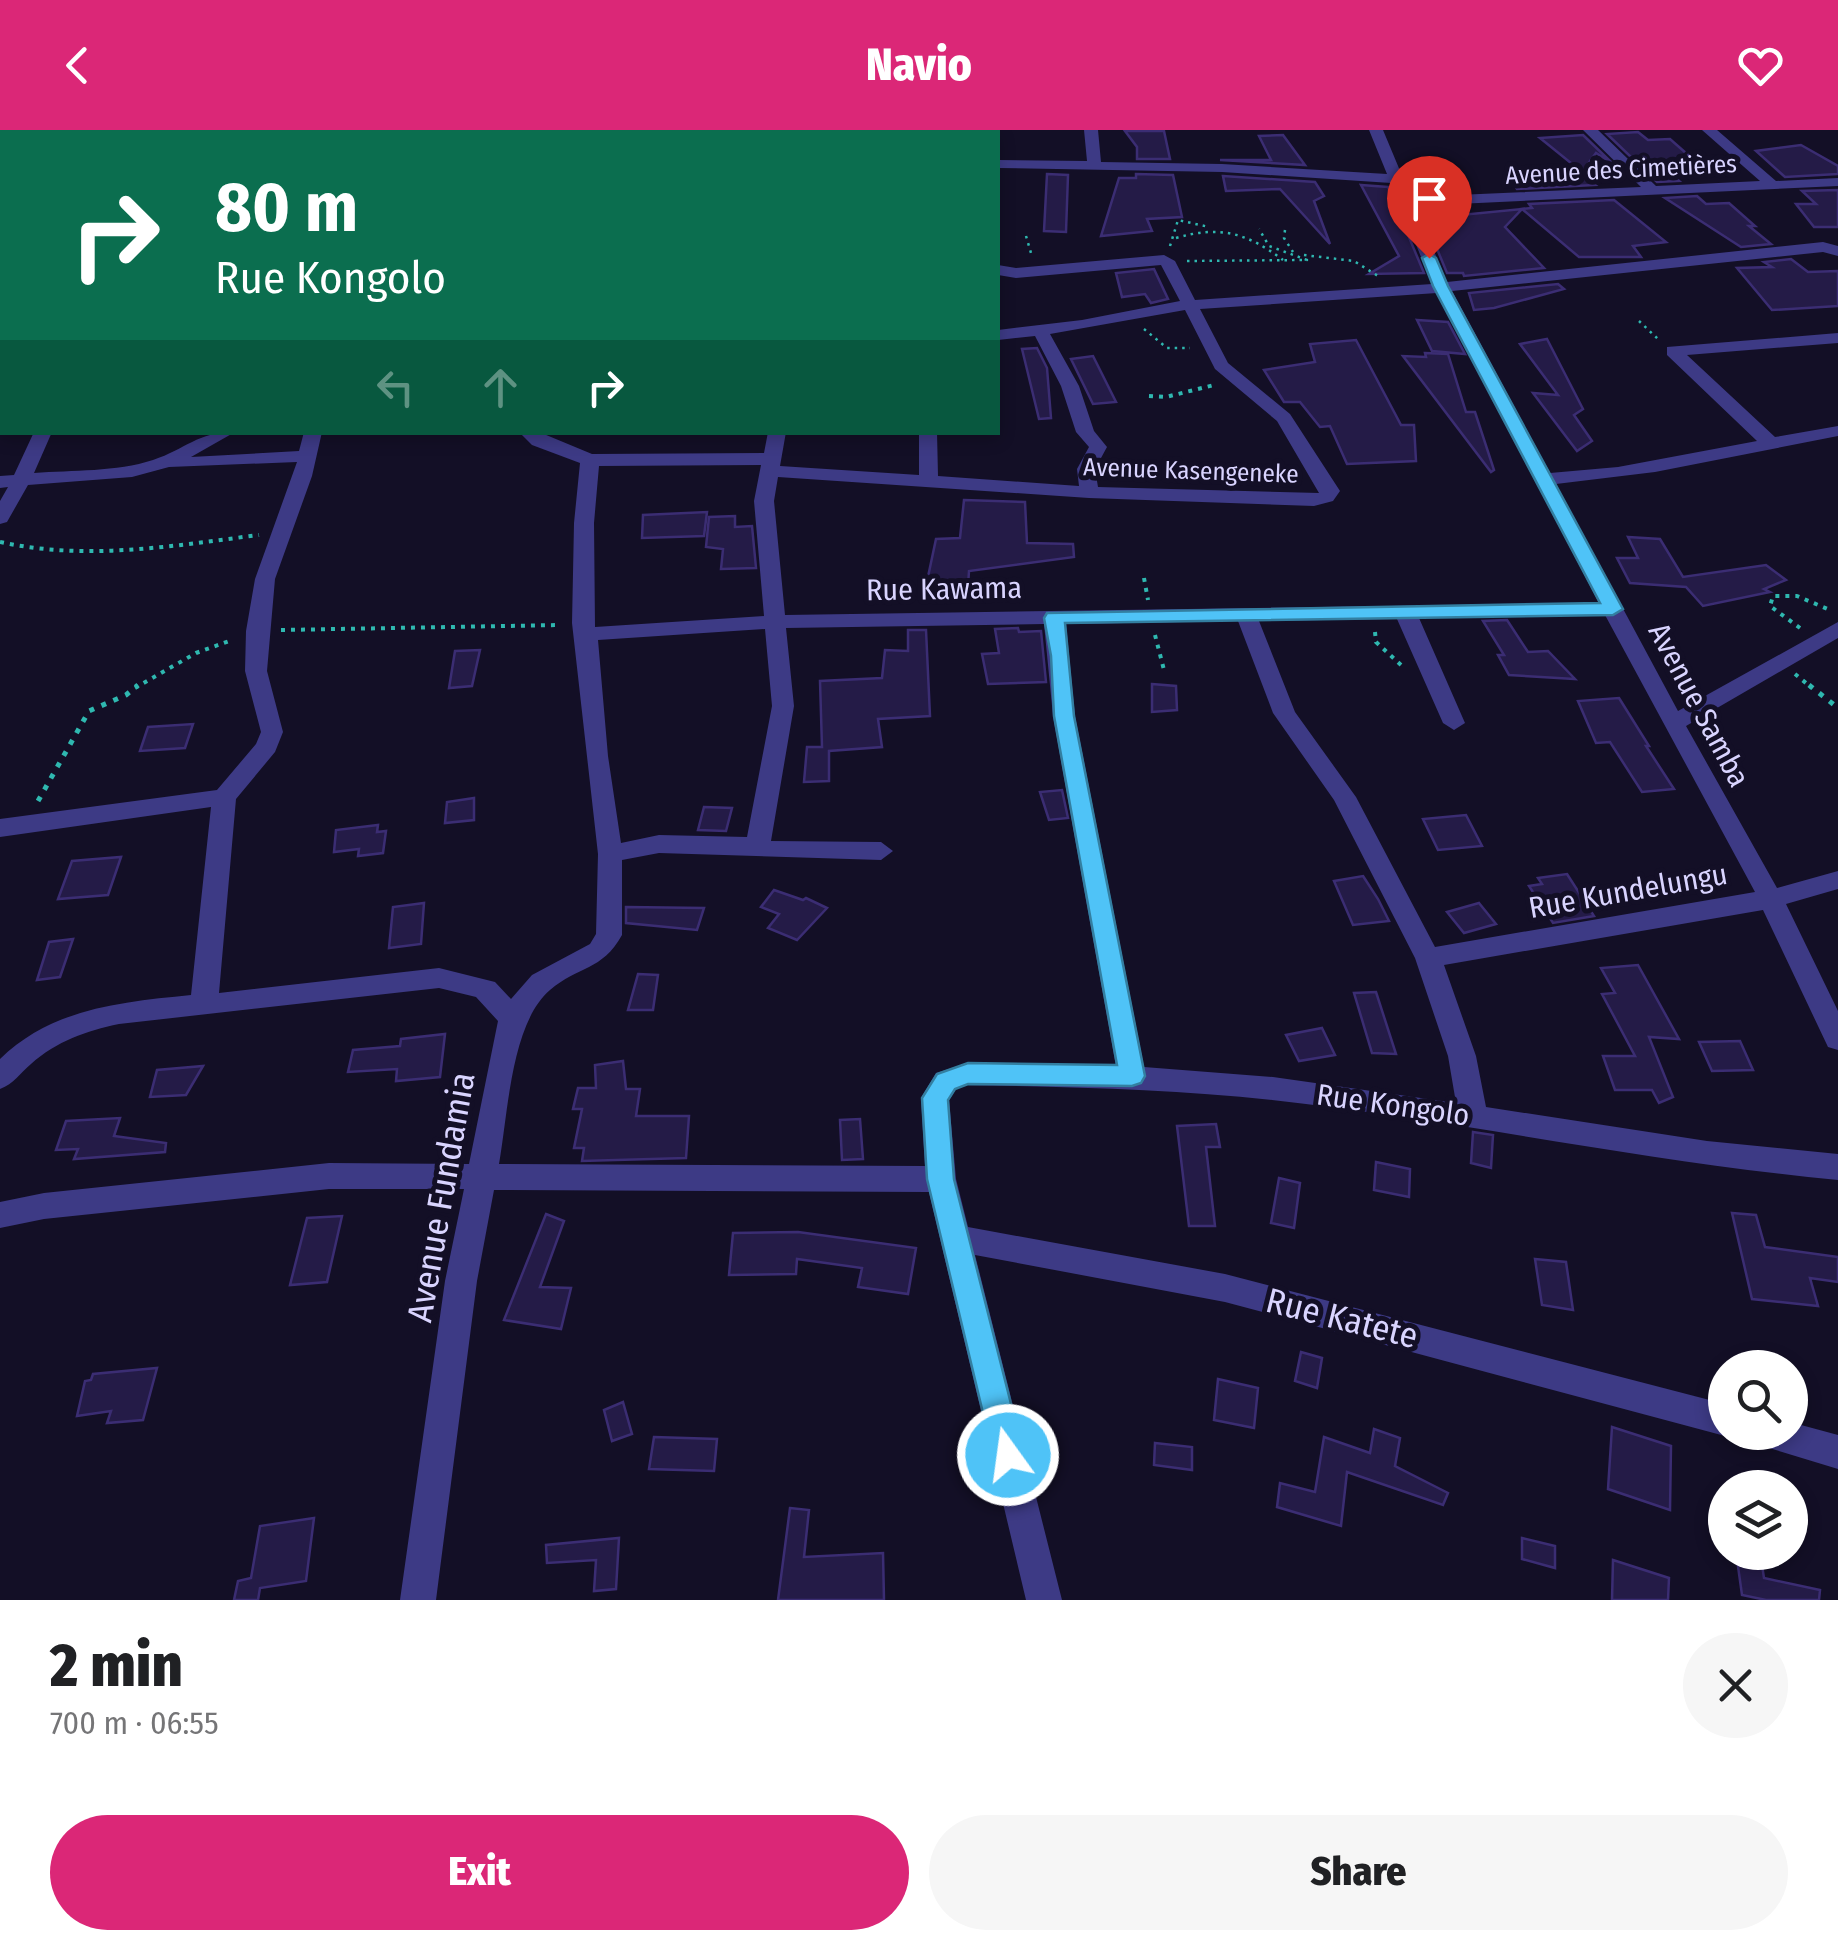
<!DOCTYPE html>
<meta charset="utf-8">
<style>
:root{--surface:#fff;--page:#f6f6f6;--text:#202124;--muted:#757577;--accent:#db2777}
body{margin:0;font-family:"Fira Sans Condensed",sans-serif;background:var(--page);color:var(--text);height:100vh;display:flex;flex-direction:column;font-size:38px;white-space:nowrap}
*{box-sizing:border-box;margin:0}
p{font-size:32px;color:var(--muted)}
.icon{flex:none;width:55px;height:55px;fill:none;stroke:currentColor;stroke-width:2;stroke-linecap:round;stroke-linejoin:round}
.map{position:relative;height:1470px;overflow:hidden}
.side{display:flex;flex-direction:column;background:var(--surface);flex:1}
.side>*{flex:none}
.hud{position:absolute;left:0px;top:0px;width:1000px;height:305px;box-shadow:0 5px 15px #0003;background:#0b6e4f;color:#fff;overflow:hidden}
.fabs{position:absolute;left:1708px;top:1220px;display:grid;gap:20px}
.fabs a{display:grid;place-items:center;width:100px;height:100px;border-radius:50%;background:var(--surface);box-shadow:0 5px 15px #0003;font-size:50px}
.pin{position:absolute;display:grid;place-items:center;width:85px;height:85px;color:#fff;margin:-102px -42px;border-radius:50% 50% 50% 0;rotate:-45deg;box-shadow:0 0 10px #0007}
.pin .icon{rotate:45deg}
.me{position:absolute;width:110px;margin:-55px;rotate:346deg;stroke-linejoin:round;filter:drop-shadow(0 0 8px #0008)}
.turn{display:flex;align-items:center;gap:35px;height:210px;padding:0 50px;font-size:45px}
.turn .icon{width:130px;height:130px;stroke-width:2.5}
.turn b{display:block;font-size:70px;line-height:85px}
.lanes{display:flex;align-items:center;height:95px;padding:0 50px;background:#0003;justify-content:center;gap:50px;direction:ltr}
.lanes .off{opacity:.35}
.round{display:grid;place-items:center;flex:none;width:105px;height:105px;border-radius:52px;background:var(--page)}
.headline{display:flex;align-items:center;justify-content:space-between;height:170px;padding:0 50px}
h1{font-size:60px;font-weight:800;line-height:75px}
.button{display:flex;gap:20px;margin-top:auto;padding:20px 50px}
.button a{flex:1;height:115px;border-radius:60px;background:var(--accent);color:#fff;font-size:40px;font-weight:800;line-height:115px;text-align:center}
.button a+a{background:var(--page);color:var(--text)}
header{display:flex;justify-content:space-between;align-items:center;height:130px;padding:0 50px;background:var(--accent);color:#fff;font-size:45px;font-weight:800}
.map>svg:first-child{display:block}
.building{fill:#241b47;stroke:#3b2d73;stroke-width:2.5}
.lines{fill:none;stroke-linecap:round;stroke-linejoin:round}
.path-far2{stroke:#2fb8b0;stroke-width:2.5;stroke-dasharray:2.5 5;stroke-linecap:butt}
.path-far1{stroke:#2fb8b0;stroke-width:4;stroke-dasharray:4 6;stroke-linecap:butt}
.path{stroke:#2fb8b0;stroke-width:5;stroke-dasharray:5 8;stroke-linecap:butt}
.minor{fill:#3d3a85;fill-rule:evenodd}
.route{fill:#4fc3f7;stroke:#337fa1;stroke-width:2.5}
.labels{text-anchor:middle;stroke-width:10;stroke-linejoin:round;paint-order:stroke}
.far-street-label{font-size:25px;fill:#d9d4ff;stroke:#130f26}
.street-label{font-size:30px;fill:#d9d4ff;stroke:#130f26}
.near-street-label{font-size:35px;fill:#d9d4ff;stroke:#130f26}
</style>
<header><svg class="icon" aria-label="back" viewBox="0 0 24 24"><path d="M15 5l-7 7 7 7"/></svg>Navio<svg class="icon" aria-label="heart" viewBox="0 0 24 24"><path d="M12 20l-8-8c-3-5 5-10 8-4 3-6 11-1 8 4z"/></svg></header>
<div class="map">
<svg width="1838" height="1470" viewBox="0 0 1838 1470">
<rect width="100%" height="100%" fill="#130f26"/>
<!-- building -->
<g class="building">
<polygon points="1125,1 1164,1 1170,29 1137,29 1137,17"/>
<polygon points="1638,2 1648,10 1670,9 1695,31 1658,33 1679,51 1657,52 1607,4"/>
<polygon points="1283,5 1305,35 1220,30 1271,30 1259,6"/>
<polygon points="1583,5 1612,33 1596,23 1582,42 1540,8"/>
<polygon points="1801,15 1838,36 1838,44 1785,47 1756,21"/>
<polygon points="1047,44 1068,45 1066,102 1044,101"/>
<polygon points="1136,44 1173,45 1182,87 1147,89 1152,101 1101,106 1119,48 1136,48"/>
<polygon points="1506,44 1580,44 1595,55 1517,59"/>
<polygon points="1223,46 1315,52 1324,66 1314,71 1330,114 1280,59 1226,61"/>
<polygon points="1361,55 1388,57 1424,143 1369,144 1399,126"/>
<polygon points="1838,60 1838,97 1814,97 1796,74 1816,74 1802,61"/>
<polygon points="1697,66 1706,74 1729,73 1755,96 1749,96 1771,114 1741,117 1665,68"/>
<polygon points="1614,70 1666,112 1633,116 1641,127 1579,127 1522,79 1532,78 1529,74"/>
<polygon points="1448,78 1461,85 1522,79 1505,97 1544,138 1464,146 1463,143 1447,143 1421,80"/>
<polygon points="1791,129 1808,142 1838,141 1838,176 1772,180 1737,138 1772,137 1764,132"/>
<polygon points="1154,139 1168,169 1151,173 1145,164 1122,167 1116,143"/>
<polygon points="1558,154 1564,159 1494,178 1474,180 1469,163"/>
<polygon points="1417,190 1448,192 1465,224 1432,221"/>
<polygon points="1547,209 1583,279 1574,285 1592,311 1577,321 1533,263 1558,265 1520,214"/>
<polygon points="1356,210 1401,295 1414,295 1416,331 1347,334 1330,296 1320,297 1300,272 1284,272 1264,240 1315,232 1310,214"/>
<polygon points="1037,218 1047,238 1051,288 1039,289 1022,219"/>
<polygon points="1425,223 1448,224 1466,282 1475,282 1494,340 1491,342 1403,226 1426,227"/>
<polygon points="1093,226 1116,272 1093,274 1071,229"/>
<polygon points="964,370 1025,372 1027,413 1073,414 1074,427 969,441 967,471 929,471 925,461 936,409 960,408"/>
<polygon points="707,382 704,406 642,408 643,385"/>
<polygon points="735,386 735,397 752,396 756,438 721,439 723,419 706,417 709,387"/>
<polygon points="1628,407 1660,409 1683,447 1766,435 1786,450 1764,459 1770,462 1703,476 1686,457 1630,453 1617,428 1638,428"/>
<polygon points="1507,490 1528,522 1548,521 1575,549 1509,545 1498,525 1504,525 1483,491"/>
<polygon points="1018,498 1019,502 1041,501 1046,552 988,554 982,524 999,523 995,499"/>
<polygon points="908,500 926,500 930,586 878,589 882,617 829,621 829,651 804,652 807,617 822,617 820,551 882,548 885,520 908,521"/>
<polygon points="480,520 472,556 449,558 455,521"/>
<polygon points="1152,554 1176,556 1177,580 1152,582"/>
<polygon points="1619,568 1649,616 1646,616 1674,659 1642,662 1610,612 1596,613 1578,571"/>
<polygon points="193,594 185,618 140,621 148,597"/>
<polygon points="1062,660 1068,688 1049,690 1040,662"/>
<polygon points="474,668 474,690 445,693 447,672"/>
<polygon points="704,677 732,678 726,701 698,700"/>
<polygon points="1466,685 1482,716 1438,720 1423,689"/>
<polygon points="378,695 377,702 386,701 383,723 358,726 359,719 334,722 336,700"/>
<polygon points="121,727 108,765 58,769 72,731"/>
<polygon points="1567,744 1594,786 1553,793 1529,756 1542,754 1538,748"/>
<polygon points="1363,746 1378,769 1389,791 1353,795 1334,751"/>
<polygon points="774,760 803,770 806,768 827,778 797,810 768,798 779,784 761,777"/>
<polygon points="424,773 421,814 389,818 393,777"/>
<polygon points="1479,773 1496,794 1464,803 1447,782"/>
<polygon points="626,777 704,778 697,800 626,793"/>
<polygon points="73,809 60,847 37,850 49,812"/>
<polygon points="1638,835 1679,909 1649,907 1673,967 1659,973 1652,960 1615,960 1603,926 1635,926 1602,864 1615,863 1601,838"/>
<polygon points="638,844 658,845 653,880 628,880"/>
<polygon points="1376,862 1396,924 1372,923 1354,863"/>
<polygon points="1322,898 1335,925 1299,931 1286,905"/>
<polygon points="445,904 440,947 396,951 397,939 348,942 353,920 400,916 401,909"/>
<polygon points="1740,911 1753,940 1712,941 1699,912"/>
<polygon points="623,931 626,959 640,959 636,986 689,986 686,1028 582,1031 584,1018 574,1018 582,979 573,979 578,958 596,958 595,935"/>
<polygon points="203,936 186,965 150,967 157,940"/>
<polygon points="120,988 114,1006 166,1013 165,1022 74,1029 78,1019 56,1020 66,991"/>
<polygon points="860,989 863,1029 842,1030 840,990"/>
<polygon points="1216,994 1220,1017 1206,1017 1215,1096 1189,1096 1177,996"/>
<polygon points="1473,1002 1493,1005 1491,1038 1471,1033"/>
<polygon points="1376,1032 1410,1039 1409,1067 1374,1060"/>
<polygon points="1279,1048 1300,1053 1294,1098 1271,1093"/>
<polygon points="1732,1083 1756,1085 1765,1117 1838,1127 1838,1152 1810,1148 1818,1176 1752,1169"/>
<polygon points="546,1084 564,1091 540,1157 571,1158 561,1199 504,1190"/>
<polygon points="342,1086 327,1152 290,1155 307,1088"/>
<polygon points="798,1102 916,1118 908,1164 858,1157 862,1138 797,1129 796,1144 729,1145 733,1103"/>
<polygon points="1535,1129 1566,1132 1573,1180 1542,1175"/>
<polygon points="1301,1222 1322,1228 1317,1258 1295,1251"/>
<polygon points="157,1238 143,1290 107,1293 111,1281 77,1286 85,1251 91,1250 93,1244"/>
<polygon points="1218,1249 1258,1258 1254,1298 1214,1290"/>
<polygon points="623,1272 632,1304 612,1311 604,1280"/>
<polygon points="1612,1297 1671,1316 1670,1380 1608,1359"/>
<polygon points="1374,1299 1400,1308 1395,1336 1448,1363 1443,1375 1347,1342 1341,1396 1277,1377 1280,1353 1315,1362 1324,1307 1370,1323"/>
<polygon points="654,1307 717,1309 714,1341 649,1339"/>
<polygon points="1155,1313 1192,1317 1192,1340 1154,1335"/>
<polygon points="790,1378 809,1380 804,1427 883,1423 884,1470 778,1470"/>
<polygon points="314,1388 306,1451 260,1458 258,1470 234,1470 238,1451 251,1448 260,1396"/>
<polygon points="619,1408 616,1459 594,1461 596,1430 547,1433 546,1415"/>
<polygon points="1522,1408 1555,1416 1555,1438 1522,1429"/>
<polygon points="1736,1422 1760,1422 1764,1448 1820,1460 1819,1470 1766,1470 1742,1465"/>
<polygon points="1613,1430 1669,1448 1668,1470 1612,1470"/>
</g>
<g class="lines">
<!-- path-far2 -->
<g class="path-far2">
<polyline points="1285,100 1284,108 1293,122"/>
<polyline points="1026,106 1031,123"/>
<path d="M 1176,108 C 1220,95 1247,103 1283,130"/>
<polyline points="1170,116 1178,90 1209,97"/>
<polyline points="1304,125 1354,131 1378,146"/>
<polyline points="1187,131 1307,130 1269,116 1259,99"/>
<polyline points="1639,191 1659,210"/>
<polyline points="1144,199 1167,218 1190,218"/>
</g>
<!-- path-far1 -->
<g class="path-far1">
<polyline points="1149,266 1166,267 1214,255"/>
<path d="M 0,412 C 88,431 171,416 259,405"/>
<polyline points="1144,448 1148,470"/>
<polyline points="1800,498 1770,476 1773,466 1797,466 1830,480"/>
<polyline points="281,500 560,495"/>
<polyline points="1375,502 1376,512 1401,535"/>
<polyline points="1155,505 1164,540"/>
<polyline points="1795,544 1812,558"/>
<polyline points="135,558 196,523 232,510"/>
</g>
<!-- path -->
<g class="path">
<polyline points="1809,555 1838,578"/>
<polyline points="38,671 89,581 126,565 138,555"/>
</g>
<!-- minor -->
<g class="minor">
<polygon points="53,0 67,0 68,2 55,2"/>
<polygon points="228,0 286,0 288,2 230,2"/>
<path d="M 1084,0 L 1098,0 L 1101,32 L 1222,34 L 1387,44 L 1369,0 L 1383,0 L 1411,67 L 1641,57 L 1583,0 L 1598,0 L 1656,56 L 1760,51 L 1702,0 L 1717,0 L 1776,51 L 1838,48 L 1838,56 L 1415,76 L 1447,152 L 1823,112 L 1838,116 L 1838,126 L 1823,122 L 1452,161 L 1550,343 L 1618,337 L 1757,311 L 1667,225 L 1667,217 L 1838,203 L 1838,213 L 1687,225 L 1775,307 L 1838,296 L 1838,306 L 1655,342 L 1556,354 L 1678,581 L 1838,492 L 1838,508 L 1686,596 L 1777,758 L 1838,741 L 1838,759 L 1786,774 L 1838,881 L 1838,920 L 1828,917 L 1763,780 L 1444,835 L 1476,926 L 1486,977 L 1707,1011 L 1838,1024 L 1838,1050 C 1648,1032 1462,991 1272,970 C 1171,959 1070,957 968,955 L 956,959 L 949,970 L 956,1049 L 968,1097 L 1225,1144 L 1725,1274 L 1725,1302 L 1734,1302 L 1725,1306 L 1225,1172 L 975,1125 L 1062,1470 L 1026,1470 L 929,1062 L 494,1060 L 477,1151 L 436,1470 L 400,1470 L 445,1151 L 464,1059 L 329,1059 L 44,1089 L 0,1098 L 0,1072 L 44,1063 L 329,1033 L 469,1034 L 498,891 L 476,867 L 439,858 L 119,894 C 86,901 57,911 31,934 C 20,943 14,954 0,959 L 0,929 C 52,878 122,872 191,865 L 211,677 L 0,707 L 0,689 L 217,660 L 256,614 L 261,602 L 245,541 L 246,501 L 255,449 L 297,332 L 169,337 L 132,347 L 28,355 L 7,392 L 0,394 L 0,371 L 8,357 L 0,358 L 0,346 L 14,345 L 34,302 L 52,302 L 34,343 C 73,340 116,342 153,330 C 186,319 197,302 235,302 L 191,327 L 299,321 L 304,302 L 322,302 L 312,346 L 275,449 L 267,541 L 283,602 L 275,622 L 236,669 L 219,863 L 439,838 L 495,852 L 511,869 L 532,845 L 590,814 L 596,804 L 598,724 L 572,493 L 574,393 L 580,333 L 532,315 L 519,302 L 539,302 L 592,324 L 764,323 L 768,302 L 786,302 L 780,336 L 919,345 L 919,302 L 937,302 L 938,346 L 1079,356 L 1077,339 L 1089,317 L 1076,302 L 1061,256 L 1035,206 L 998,210 L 998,200 L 1082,190 L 1180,171 L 1161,135 L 1016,148 L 998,145 L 998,135 L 1016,138 L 1164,125 L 1175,131 L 1195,170 L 1432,154 L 1391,53 L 1222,42 L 998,38 L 998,30 L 1087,31 ZM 1437,163 L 1599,473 L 785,485 L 774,371 L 778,347 L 1089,368 L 1314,376 L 1333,371 L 1340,361 L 1290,284 L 1228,233 L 1200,179 ZM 1185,180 L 1215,239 L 1277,291 L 1319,363 L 1098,357 L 1095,339 L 1107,317 L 1094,301 L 1079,256 L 1050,204 ZM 761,335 L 754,371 L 764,486 L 595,497 L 594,393 L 599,336 ZM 1605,485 L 1755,762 L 1435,817 L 1356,667 L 1295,582 L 1259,491 L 1397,489 L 1443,593 L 1454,600 L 1465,593 L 1419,488 ZM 1238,491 L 1273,583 L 1334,670 L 1415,828 L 1448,926 L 1456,973 L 1273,947 L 1144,937 L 1075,586 L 1066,494 ZM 1044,494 L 1053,586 L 1116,936 L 968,933 L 936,943 L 921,968 L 925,1036 L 499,1034 C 508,984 511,893 550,860 C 578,836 602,841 622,805 L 622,730 L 659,723 L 881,730 L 893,721 L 881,712 L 771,711 L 794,576 L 786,498 ZM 765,499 L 772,576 L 747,707 L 659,705 L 621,713 L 608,626 L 598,510 Z"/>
<rect x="0" y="7" width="2" height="8"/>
<rect x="0" y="131" width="2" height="10"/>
<polygon points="1790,1292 1838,1305 1838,1339 1756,1314 1751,1302 1790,1302"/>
</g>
</g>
<!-- route -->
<polygon class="route" points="1429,124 1436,128 1448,156 1623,479 1613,485 1065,493 1074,586 1145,946 1141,953 1132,956 968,954 955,959 948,970 954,1049 1024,1325 1020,1336 1008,1340 997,1336 993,1325 927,1049 922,968 937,944 968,933 1117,935 1054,586 1051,526 1044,488 1047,483 1600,473 1433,156 1422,128"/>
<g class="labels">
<!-- far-street labels -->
<g class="far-street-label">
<text transform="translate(1621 39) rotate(-3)" y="9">Avenue des Cimetières</text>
<text transform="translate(1191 340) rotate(2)" y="9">Avenue Kasengeneke</text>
</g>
<!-- street labels -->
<g class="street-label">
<text transform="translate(944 459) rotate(-1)" y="10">Rue Kawama</text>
<text transform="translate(1699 575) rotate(62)" y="10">Avenue Samba</text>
<text transform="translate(1628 761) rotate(-10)" y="10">Rue Kundelungu</text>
<text transform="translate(1393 975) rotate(8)" y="10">Rue Kongolo</text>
</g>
<!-- near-street labels -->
<g class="near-street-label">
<text transform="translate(441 1067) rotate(-80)" y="12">Avenue Fundamia</text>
<text transform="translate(1342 1188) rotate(14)" y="12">Rue Katete</text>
</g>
</g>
</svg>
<div class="fabs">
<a><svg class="icon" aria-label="search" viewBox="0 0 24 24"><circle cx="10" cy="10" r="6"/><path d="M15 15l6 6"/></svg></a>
<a><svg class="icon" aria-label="layers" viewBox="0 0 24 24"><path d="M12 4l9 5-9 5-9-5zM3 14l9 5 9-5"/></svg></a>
</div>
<div class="pin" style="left:1429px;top:128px;background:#d93025"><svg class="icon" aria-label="arrive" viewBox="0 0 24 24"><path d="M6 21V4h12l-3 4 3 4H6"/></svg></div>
<svg class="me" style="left:1008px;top:1325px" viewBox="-20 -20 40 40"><circle r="17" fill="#4fc3f7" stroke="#fff" stroke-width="3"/><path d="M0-11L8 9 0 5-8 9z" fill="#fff"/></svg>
<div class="hud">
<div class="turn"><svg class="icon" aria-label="right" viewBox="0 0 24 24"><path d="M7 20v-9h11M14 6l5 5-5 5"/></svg><div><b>80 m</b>Rue Kongolo</div></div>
<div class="lanes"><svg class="icon off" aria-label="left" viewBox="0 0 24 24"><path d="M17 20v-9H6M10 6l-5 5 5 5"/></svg><svg class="icon off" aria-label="ahead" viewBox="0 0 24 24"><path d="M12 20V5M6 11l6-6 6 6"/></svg><svg class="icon" aria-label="right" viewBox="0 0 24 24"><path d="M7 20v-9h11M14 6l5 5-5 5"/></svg></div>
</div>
</div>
<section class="side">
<div class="headline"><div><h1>2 min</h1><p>700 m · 06:55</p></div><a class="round"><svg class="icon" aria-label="close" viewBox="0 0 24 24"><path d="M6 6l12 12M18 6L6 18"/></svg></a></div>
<div class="button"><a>Exit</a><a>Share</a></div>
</section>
